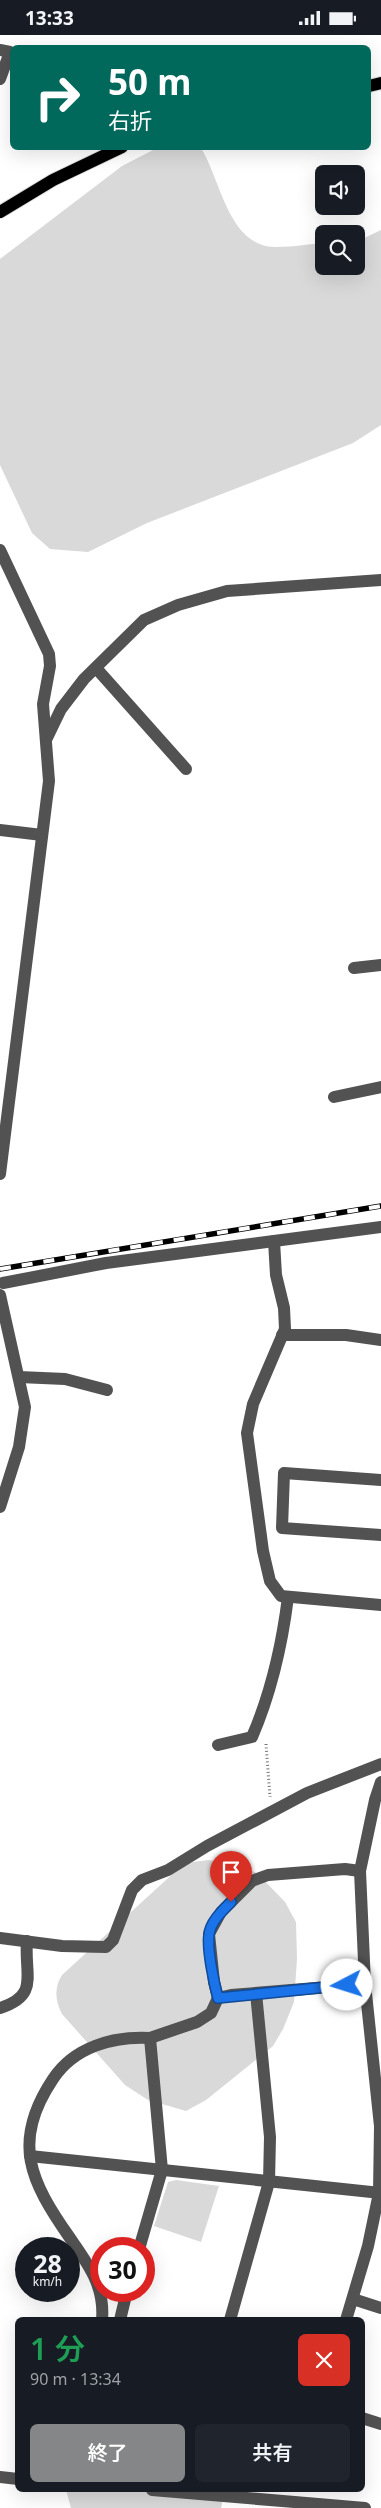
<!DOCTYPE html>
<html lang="ja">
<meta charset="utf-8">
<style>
:root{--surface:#171b24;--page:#20242c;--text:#f1f3f6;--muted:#9ea1a6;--accent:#858687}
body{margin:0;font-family:"Noto Sans","Noto Sans JP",sans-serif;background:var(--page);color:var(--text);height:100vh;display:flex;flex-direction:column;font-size:19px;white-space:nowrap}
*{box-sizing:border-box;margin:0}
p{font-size:16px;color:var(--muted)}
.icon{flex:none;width:28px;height:28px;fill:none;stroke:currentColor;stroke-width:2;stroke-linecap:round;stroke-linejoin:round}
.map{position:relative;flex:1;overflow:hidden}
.sheet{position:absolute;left:15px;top:2282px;width:350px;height:175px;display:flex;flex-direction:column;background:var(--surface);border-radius:8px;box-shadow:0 5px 20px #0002}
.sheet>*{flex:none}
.guide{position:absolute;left:10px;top:10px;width:361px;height:105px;border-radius:8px;box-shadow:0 5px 20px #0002;background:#00695c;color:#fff;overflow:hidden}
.buttons{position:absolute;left:315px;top:130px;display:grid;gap:10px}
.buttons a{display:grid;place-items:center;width:50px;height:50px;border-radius:8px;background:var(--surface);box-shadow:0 5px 20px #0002;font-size:25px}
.speed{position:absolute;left:15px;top:2202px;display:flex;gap:10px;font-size:25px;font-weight:700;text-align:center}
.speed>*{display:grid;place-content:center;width:65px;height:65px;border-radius:50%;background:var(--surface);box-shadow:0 5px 20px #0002;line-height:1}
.speed small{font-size:12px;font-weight:400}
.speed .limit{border:8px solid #d22;background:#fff;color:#111}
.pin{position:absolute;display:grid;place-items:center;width:42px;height:42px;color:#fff;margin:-51px -21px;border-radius:50% 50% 50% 0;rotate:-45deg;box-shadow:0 0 5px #0007}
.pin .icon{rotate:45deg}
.me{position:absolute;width:55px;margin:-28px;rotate:265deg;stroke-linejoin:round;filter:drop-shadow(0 0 4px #0008)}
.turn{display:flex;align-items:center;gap:18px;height:105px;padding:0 15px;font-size:22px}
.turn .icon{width:65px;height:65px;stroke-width:2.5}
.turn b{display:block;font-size:35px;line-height:42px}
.round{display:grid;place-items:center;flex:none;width:52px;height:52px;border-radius:8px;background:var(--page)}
.summary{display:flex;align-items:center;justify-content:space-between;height:85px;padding:0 15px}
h1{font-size:30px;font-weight:600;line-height:38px;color:#1e9e55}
.action{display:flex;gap:10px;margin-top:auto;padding:10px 15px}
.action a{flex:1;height:58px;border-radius:8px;background:var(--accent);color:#fff;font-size:20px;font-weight:600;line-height:58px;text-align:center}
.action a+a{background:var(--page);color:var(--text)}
.status{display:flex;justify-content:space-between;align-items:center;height:35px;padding:0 25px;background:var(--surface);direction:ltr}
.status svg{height:14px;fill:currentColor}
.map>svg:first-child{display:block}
.green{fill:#d9d9d9}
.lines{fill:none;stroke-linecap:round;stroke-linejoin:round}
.major-casing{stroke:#dbdbdb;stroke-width:14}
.path{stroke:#747474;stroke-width:3;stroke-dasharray:1 2.5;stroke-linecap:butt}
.minor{stroke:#525252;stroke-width:12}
.major{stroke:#000;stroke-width:12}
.rail-casing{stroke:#000;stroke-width:5.5}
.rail{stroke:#fff;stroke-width:4;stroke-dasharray:11;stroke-linecap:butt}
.route-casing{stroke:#114b97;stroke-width:12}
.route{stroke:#1a73e8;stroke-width:9}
</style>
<div class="status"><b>13:33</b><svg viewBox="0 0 49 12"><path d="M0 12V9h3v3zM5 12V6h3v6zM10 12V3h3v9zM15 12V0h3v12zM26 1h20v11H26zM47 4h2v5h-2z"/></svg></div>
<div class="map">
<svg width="381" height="2473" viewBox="0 0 381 2473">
<rect width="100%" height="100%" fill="#fff"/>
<!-- green -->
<g class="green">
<path d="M 157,113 L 201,113 C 220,144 227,202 266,211 C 281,214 308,209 324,208 L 324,231 L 356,231 L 356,207 L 381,195 L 381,390 L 353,408 L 147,488 L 88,517 L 50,514 L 32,498 L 0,430 L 0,224 L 122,131 Z"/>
<path d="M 208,1825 L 243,1831 L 258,1839 L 285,1867 L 296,1887 L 297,1924 L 294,1967 L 283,1994 L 273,2011 L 206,2065 L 186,2076 L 148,2065 L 125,2050 L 62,1979 C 55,1966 54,1952 62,1940 L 178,1834 L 193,1827 Z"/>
<polygon points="176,2145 219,2151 201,2207 154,2191 168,2147"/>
<polygon points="66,2455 225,2455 221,2473 71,2473"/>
</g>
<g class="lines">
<!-- major casing -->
<g class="major-casing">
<g id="major">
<polyline points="369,51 381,48"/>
<polyline points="0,177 53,145 122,112"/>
</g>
</g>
<!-- path -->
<polyline class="path" points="266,1709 270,1762"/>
<!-- minor -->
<g class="minor">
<polyline points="0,15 10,17 0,44"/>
<polyline points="0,515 49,619 50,631 43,669 49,746 0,1139"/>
<polyline points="96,633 186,734"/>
<polyline points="46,705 61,674 84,644 144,585 178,570 227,556 381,545"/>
<polyline points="0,795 42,800"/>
<polyline points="354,933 381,930"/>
<polyline points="334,1062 381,1052"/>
<polyline points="274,1206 276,1240 284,1273 285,1294 253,1369 247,1398 263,1516 270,1546 281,1561 381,1570"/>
<polyline points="3,1248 106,1228 381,1192"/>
<polyline points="0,1260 25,1372 19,1412 0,1472"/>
<polyline points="282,1300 346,1300 381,1305"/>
<polyline points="19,1342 65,1344 107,1355"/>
<polyline points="381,1445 284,1438 282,1493 381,1500"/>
<path d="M 218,1710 L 252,1702 C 271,1658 282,1610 288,1562"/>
<polyline points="0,1903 62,1911 106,1912 113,1905 132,1855 142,1845 168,1835 207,1811 307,1758 381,1729"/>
<polyline points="218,1963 214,1947 209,1899 221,1877 252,1846 268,1840 345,1834 360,1836"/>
<path d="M 0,1973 C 40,1960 24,1940 27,1906"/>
<polyline points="30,2121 381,2158"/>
<polyline points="139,2214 162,2135 150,2003 197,1987 211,1978 218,1963 231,1960 365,1949"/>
<polyline points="353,2264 381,2273"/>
<path d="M 102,2285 C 105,2251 88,2229 70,2203 C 30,2146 11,2107 53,2044 C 74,2012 113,2001 150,2003"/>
<polyline points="120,2285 127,2256"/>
<polyline points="230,2285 269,2147 270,2102 256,1958"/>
<polyline points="346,2285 368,2211 379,2158 380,2091 365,1949 360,1836 375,1765 381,1747"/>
<polyline points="362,2383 381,2389"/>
<polyline points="0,2442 18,2444"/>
<polyline points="152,2455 365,2473"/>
</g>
<!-- major -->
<use href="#major" class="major"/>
<!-- rail casing -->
<g class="rail-casing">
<polyline id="rail" points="0,1234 381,1171"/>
</g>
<!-- rail -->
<use href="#rail" class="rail"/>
</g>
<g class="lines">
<!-- route casing -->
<g class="route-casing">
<path id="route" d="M 231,1867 C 223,1875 210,1887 209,1900 C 207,1915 214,1948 218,1963 L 347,1950"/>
</g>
<!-- route -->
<use href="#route" class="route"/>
</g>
</svg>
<div class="buttons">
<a><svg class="icon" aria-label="sound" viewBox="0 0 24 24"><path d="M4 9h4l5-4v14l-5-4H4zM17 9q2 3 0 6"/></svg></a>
<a><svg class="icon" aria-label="search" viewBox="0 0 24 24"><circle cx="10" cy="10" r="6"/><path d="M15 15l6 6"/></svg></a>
</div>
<div class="speed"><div>28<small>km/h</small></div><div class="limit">30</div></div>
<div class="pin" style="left:231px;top:1867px;background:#d93025"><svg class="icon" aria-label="arrive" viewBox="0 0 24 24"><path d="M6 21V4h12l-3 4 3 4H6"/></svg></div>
<svg class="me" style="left:347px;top:1950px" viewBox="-20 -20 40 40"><circle r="19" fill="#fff"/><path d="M0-13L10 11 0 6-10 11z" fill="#1a73e8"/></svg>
<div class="guide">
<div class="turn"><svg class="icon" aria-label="right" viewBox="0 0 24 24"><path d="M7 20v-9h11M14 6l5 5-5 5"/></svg><div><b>50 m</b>右折</div></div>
</div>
<section class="sheet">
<div class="summary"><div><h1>1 分</h1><p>90 m · 13:34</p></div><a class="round" style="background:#d93025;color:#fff"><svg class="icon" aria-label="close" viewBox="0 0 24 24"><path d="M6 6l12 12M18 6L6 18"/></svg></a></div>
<div class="action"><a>終了</a><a>共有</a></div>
</section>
</div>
